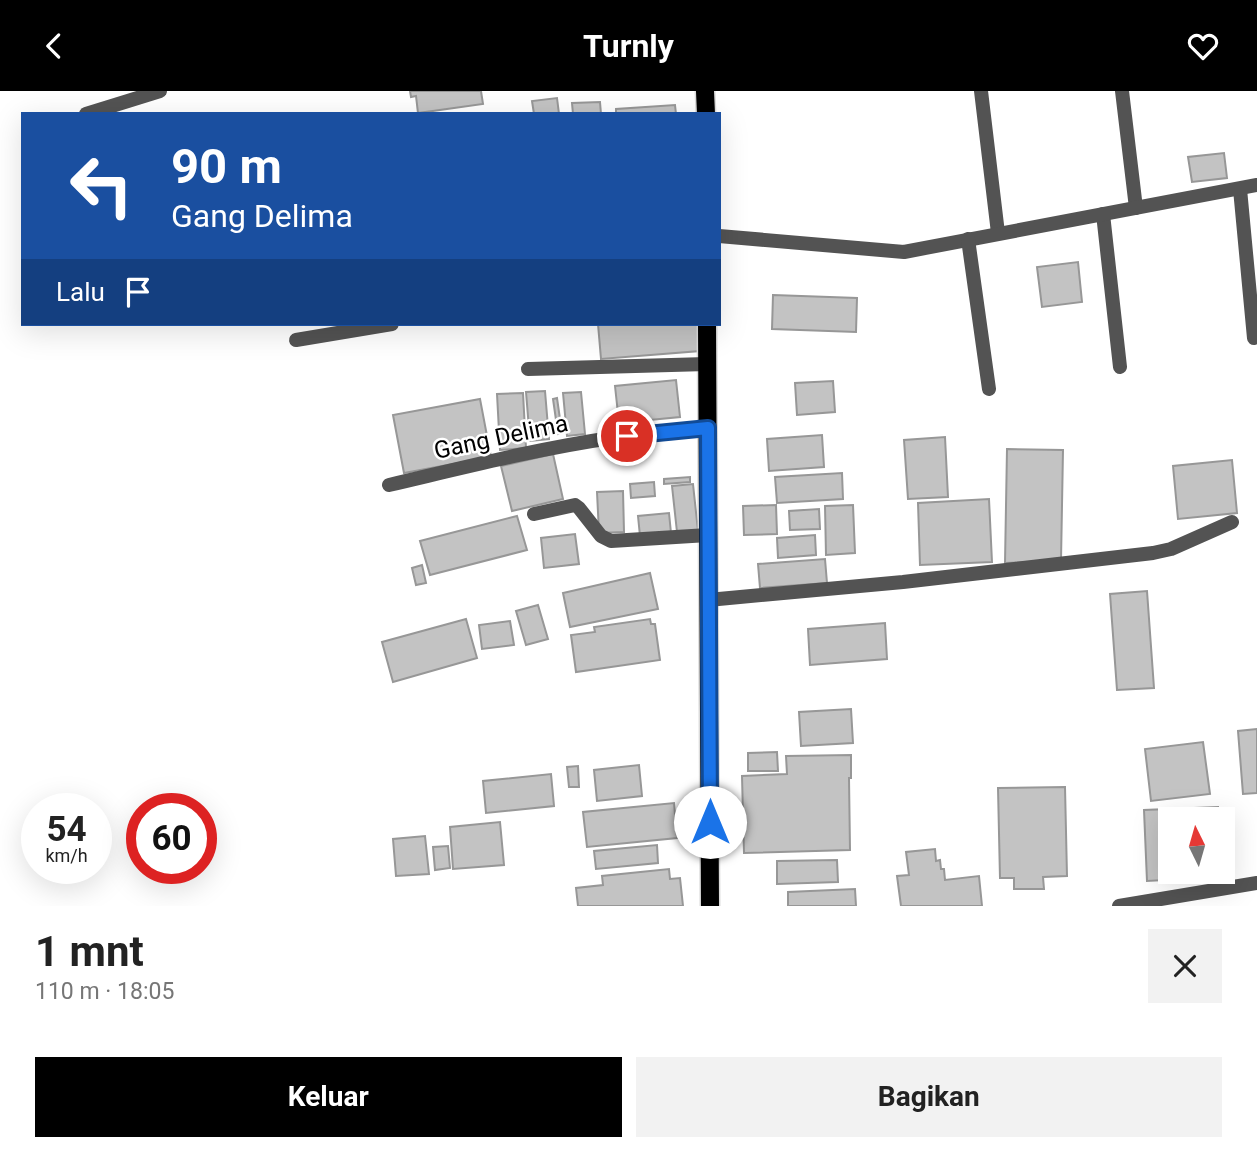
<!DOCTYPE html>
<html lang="id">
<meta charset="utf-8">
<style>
:root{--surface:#fff;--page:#f2f2f2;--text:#222;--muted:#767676;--accent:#000}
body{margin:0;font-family:Roboto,sans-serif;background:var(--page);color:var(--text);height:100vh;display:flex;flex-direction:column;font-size:26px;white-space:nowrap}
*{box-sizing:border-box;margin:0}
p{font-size:23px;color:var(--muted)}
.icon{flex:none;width:38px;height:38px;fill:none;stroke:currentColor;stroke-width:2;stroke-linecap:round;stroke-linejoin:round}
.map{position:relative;height:815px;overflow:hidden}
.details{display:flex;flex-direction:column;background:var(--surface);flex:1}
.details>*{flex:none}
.hud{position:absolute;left:21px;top:21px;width:700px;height:214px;border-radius:0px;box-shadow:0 7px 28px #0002;background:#1a4fa0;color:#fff;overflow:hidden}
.needle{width:46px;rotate:355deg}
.tools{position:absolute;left:1158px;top:716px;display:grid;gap:14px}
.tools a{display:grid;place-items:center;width:77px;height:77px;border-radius:0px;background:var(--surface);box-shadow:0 7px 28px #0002;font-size:35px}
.speed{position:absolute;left:21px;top:702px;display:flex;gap:14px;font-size:35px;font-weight:700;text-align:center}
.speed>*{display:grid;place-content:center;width:91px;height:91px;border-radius:50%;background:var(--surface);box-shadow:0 7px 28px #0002;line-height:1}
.speed small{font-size:18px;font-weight:400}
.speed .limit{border:10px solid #d22;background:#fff;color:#111}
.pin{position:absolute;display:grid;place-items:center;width:60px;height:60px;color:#fff;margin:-30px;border:4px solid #fff;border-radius:50%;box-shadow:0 2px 7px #0007}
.me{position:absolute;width:77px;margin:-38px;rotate:0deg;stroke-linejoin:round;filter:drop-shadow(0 0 5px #0008)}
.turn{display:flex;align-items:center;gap:24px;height:147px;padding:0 35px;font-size:32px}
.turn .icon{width:91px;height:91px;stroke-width:2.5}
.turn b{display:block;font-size:49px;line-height:60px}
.then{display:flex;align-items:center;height:66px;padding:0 35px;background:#0003;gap:14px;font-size:26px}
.round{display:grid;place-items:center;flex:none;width:74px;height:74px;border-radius:0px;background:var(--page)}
.summary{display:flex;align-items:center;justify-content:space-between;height:119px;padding:0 35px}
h1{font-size:42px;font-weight:700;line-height:52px}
.button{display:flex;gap:14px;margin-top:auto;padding:14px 35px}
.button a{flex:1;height:80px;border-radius:0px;background:var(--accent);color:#fff;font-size:28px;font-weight:700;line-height:80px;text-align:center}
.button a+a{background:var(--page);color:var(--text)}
header{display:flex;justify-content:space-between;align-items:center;height:91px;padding:0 35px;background:var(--accent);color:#fff;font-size:32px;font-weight:700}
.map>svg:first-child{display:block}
.building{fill:#c3c3c3;stroke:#979797;stroke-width:2}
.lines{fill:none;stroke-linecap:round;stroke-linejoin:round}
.primary-casing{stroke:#dbdbdb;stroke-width:21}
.minor{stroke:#535353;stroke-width:14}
.primary{stroke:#000;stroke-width:18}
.route-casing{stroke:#114b97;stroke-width:18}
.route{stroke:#1a73e8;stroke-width:12}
.labels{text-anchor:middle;stroke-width:5;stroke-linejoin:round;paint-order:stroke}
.street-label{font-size:24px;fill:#000;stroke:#fff}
</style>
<header><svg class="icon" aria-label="back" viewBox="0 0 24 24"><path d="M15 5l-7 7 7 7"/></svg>Turnly<svg class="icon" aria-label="heart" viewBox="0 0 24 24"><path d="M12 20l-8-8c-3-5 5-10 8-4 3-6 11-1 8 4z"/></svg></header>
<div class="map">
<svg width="1257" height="815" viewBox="0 0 1257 815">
<rect width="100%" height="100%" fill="#fff"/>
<!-- building -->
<g class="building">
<polygon points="410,0 481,0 483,13 418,22 416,5 411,6"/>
<polygon points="557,7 559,23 534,23 532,10"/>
<polygon points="600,11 601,23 573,23 572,12"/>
<polygon points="675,14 676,23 616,23 616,18"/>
<polygon points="1224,62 1227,87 1192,91 1188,66"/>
<polygon points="1078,171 1082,211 1042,216 1037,176"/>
<polygon points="773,204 857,207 856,241 772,238"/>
<polygon points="598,233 698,233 700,260 601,268"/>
<polygon points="676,289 680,326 619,332 615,295"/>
<polygon points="833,290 835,321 797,324 795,292"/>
<polygon points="545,300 549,348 530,350 526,301"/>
<polygon points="581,301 585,343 567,345 563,302"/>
<polygon points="523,302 526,357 500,359 497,303"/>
<polygon points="557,307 562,342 558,343 553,308"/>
<polygon points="480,308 491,366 404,382 393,324"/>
<polygon points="822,344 824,376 769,380 767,348"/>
<polygon points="945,346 948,406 908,408 904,349"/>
<polygon points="1007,358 1063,359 1061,470 1005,472"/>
<polygon points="553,363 563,408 512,420 501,375"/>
<polygon points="1232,369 1237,422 1178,428 1173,375"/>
<polygon points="842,382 843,408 777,412 775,386"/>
<polygon points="690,386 690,391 664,393 664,388"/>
<polygon points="654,391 655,405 631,407 630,393"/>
<polygon points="693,393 698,440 677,441 672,395"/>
<polygon points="623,400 624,441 599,442 597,401"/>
<polygon points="989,408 992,471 920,474 918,412"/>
<polygon points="776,414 777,443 744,444 743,415"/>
<polygon points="853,414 855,462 826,464 825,415"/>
<polygon points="819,418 820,438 790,439 789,420"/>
<polygon points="669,422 671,442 640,445 638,425"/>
<polygon points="517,425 527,459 430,484 420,450"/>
<polygon points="575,443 579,473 544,477 541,447"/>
<polygon points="815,444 816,464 778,467 777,447"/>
<polygon points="825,468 827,492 760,497 758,473"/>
<polygon points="422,474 426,492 416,494 412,477"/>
<polygon points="650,482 658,518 570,536 563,502"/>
<polygon points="1147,500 1154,597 1117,599 1110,503"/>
<polygon points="538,514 548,548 526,554 516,520"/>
<polygon points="466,528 477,567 393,591 382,551"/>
<polygon points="650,528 651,533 655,533 660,569 576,581 571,544 595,541 594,536"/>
<polygon points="510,530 514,554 482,558 479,534"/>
<polygon points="885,532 887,568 810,574 808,538"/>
<polygon points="851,618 853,652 801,655 799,621"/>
<polygon points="1257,638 1257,702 1243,703 1238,640"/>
<polygon points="1203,651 1210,703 1151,710 1145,658"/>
<polygon points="777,661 778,680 748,680 748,662"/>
<polygon points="851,664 851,687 849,687 850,759 744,762 742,685 787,683 786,665"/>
<polygon points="639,674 642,705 597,710 594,679"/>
<polygon points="578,675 579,696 569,696 567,676"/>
<polygon points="551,683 554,715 486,722 483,690"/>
<polygon points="1065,696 1067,785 1043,786 1044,798 1014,798 1014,787 1000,787 998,697"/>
<polygon points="674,712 677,747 587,756 583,721"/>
<polygon points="1218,716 1218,728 1171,728 1171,780 1221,780 1221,786 1147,790 1144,719"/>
<polygon points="500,731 504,774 453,778 450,736"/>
<polygon points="425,745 429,783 396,785 393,748"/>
<polygon points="657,754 658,772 596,778 594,760"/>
<polygon points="448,755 450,777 435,779 433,756"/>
<polygon points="935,758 936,770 940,769 941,778 944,778 945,789 979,785 982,815 901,815 897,785 909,784 906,761"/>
<polygon points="837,769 838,791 777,793 777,770"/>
<polygon points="669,778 670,788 680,787 683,815 578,815 576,797 603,794 602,785"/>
<polygon points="855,798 856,815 788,815 788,801"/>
</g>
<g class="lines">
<!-- primary casing -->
<g class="primary-casing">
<g id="primary">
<polyline points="705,0 706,23"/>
<polyline points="707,233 710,815"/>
</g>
</g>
<!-- minor -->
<g class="minor">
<polyline points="981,0 998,142"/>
<polyline points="1122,0 1136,117"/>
<polyline points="86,23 160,0"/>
<polyline points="1240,98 1254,247"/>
<polyline points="1103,123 1120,276"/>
<polyline points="719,145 904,161 1257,94"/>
<polyline points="968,148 989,298"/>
<polyline points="296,249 392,233"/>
<polyline points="528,278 707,273"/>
<path d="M 389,394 C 462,377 536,358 611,347 C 643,342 675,340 708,337"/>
<polyline points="534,423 575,414 579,417 601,445 611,450 708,444"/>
<polyline points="708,509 903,491 1153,462 1171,458 1232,431"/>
<polyline points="1119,815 1257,792"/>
</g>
<!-- primary -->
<use href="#primary" class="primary"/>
</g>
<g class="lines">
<!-- route casing -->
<g class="route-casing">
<polyline id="route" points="627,345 708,337 710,731"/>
</g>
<!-- route -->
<use href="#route" class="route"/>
</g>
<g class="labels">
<!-- street labels -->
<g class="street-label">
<text transform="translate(501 346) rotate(-12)" y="8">Gang Delima</text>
</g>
</g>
</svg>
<div class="tools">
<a><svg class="needle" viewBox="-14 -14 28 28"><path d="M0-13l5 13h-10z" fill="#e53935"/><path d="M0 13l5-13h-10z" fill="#767676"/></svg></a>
</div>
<div class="speed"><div>54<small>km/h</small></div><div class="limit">60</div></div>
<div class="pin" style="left:627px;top:345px;background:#d93025"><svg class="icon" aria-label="arrive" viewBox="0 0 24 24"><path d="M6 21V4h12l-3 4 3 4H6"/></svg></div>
<svg class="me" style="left:710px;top:731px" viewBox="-20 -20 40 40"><circle r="19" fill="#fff"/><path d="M0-13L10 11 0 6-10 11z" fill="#1a73e8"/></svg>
<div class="hud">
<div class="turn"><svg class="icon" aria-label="left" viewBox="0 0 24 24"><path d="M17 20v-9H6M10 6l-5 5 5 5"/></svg><div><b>90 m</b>Gang Delima</div></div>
<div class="then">Lalu<svg class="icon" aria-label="arrive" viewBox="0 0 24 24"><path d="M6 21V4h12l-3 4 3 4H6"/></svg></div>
</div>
</div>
<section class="details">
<div class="summary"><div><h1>1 mnt</h1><p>110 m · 18:05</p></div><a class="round"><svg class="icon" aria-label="close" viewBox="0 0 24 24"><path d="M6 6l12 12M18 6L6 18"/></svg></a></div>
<div class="button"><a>Keluar</a><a>Bagikan</a></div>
</section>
